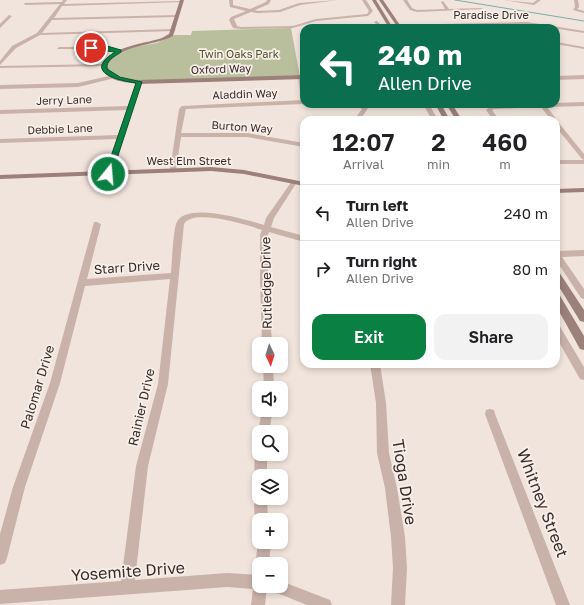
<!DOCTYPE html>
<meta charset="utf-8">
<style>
:root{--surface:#fff;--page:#f2f2f2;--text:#202124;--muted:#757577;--line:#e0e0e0;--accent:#0b8043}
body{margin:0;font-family:"Golos Text",sans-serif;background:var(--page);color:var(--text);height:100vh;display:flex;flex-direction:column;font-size:15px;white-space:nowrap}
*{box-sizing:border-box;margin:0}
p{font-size:13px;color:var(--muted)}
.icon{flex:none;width:22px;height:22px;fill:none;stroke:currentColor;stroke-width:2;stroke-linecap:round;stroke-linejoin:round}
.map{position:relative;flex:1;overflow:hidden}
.details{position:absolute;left:300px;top:116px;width:260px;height:252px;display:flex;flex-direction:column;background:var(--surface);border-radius:12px;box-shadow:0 2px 6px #0003}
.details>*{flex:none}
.banner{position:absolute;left:300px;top:24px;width:260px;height:84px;border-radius:12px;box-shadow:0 2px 6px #0003;background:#0b6e4f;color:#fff;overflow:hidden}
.needle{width:26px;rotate:176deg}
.controls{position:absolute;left:252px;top:337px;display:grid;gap:8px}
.controls a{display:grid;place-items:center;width:36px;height:36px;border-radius:8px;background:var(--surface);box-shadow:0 2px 6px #0003;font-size:20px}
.pin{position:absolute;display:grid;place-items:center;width:34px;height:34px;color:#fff;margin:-17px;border:2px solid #fff;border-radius:50%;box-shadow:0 1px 4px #0007}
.me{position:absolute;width:44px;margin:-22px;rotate:17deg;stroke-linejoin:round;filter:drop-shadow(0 0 3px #0008)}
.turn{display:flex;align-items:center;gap:14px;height:84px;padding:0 12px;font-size:18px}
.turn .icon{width:52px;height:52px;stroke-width:2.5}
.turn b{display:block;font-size:28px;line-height:34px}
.eta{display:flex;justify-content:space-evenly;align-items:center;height:68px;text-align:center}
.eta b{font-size:24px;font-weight:600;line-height:28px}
.cta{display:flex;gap:8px;margin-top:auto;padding:8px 12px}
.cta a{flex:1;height:46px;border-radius:12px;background:var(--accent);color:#fff;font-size:16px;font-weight:600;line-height:46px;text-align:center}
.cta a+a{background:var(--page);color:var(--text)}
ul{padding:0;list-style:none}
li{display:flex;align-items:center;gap:12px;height:56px;padding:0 12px;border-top:1px solid var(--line)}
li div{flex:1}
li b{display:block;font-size:15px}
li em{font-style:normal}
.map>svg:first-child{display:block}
.green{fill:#b9bf9d}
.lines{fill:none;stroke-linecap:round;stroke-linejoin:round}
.stream{stroke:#7dada7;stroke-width:1}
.street{fill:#c9b2a9;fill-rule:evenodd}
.secondary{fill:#9c817a;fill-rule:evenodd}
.route{fill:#0b8043;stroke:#07532c}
.labels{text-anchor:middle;stroke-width:3.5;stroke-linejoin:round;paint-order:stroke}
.far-street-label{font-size:11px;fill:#362b29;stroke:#f9efe9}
.far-park-label{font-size:11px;fill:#4b532d;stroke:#f9efe9}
.street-label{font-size:13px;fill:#362b29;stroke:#f9efe9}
.near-street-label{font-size:16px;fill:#362b29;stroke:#f9efe9}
</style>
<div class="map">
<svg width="584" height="605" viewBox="0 0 584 605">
<rect width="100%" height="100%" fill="#f1e4dd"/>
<!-- green -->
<polygon class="green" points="291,28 300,77 139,82 107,72 109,57 128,48 157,43 174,35 191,35 192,31"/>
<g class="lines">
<!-- stream -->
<polyline class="stream" points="455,0 584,21"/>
<!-- street -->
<g class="street">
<polygon points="63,0 67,0 64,4 181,1 183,2 62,6 54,18 177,15 179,16 177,17 52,20 42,33 174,29 176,30 174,31 40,35 16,48 0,65 0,61 12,46 37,33 60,4 25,5 24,3 62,2"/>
<polygon points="229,0 233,0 233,5 250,9 266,2 267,0 271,0 269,4 255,10 258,11 279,10 299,3 338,0 300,5 280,12 258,13 251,12 234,19 237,26 241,27 293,26 316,19 367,14 369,11 362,0 366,0 373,11 368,16 316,21 293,28 241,29 233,28 229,20 231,17 246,11 230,7"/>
<polygon points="403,0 407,0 412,8 417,10 445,9 441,2 443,1 449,9 481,8 483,9 417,12 410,10"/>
<polygon points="504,0 533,3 537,0 541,0 534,5"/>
<polygon points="574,0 578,0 579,7 577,9 584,11 584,13 573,10 575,7"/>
<polygon points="9,15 12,16 0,28 0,24"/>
<polygon points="376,21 377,21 384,28 380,28 374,22"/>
<polygon points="527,22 584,31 584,33 527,24 398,27 396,26 398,25"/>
<polygon points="556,42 584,47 584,49 556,44"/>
<polygon points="59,47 107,47 121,51 119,52 107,49 57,49"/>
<polygon points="104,64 106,65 106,66 0,68 0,66"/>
<polygon points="113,75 115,76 115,78 78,87 0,89 0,85 78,83"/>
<polygon points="584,75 584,79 556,80 556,76"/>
<polygon points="298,76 303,77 304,104 186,109 181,133 247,133 304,143 304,147 247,137 181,137 176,170 173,172 171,171 170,170 179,109 182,106 303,100 301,99"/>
<polygon points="139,80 142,82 110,175 106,175 105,174 117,139 0,143 0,139 118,135 127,110 0,114 0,110 128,106 136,82"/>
<polygon points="584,102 584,106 547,107 557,120 556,121 558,122 584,154 584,160 582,159 556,127 556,120 551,120 541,107 494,109 492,110 499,120 493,120 486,110 492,105"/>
<polygon points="353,104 361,104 368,108 360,120 354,120 362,109"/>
<polygon points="423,104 429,104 438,120 432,120"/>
<rect x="556" y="160" width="28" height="4"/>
<path d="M 294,180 L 297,182 L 274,218 L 271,227 L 304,236 L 304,242 L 269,232 L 268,235 L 268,279 L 272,344 L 262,344 L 260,279 L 260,235 L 262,230 C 247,225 193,208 184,224 L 168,384 L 148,466 L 135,580 L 227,573 L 259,575 L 259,586 L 267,586 L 265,605 L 251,605 L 253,589 L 227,587 L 0,604 L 0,590 L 121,581 L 136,466 L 158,384 L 170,279 L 85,286 L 60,383 L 25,487 L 7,558 L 5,563 L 0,565 L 0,534 L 13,487 L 50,383 L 94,222 L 97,222 L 101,224 L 87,279 L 171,273 C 172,260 173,235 176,224 C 184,200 247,220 264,225 L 266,218 L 292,181 Z"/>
<polygon points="584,250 584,256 562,257 584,289 584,299 581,298 556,260 556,251"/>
<polygon points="556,324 559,325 584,367 584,380 580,379 556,337"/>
<polygon points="370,364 380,364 386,403 389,453 397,488 405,537 407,568 405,605 391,605 393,568 391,537 385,488 377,453 376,403"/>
<polygon points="263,366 273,366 274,388 264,388"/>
<polygon points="490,409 494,410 495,414 570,605 556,605 485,414 486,410"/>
<polygon points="262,410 272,410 270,432 259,432 259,433 258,432"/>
<path d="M 259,449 L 259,454 L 267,454 L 267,476 L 259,476 L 259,481 L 257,480 C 253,472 254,458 257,450 Z"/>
<path d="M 259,493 L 259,498 L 267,498 L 268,520 L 259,520 L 259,525 C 253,519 253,501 257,494 Z"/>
<polygon points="259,538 259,542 271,542 269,564 259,564 259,570 255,564"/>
<polygon points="281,581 330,600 332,605 307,605 272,591 270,586 281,586"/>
</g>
<!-- secondary -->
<g class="secondary">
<path d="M 180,0 L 184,0 L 173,36 C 152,47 120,44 107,65 C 111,79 127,79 139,80 L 304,75 L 304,79 L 139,84 C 125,82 106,82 101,65 C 115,45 140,45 162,38 L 169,34 Z"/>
<polygon points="372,0 376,0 393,28 389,28"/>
<polygon points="379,0 383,0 402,28 398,28"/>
<polygon points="435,104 441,104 450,120 444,120"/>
<polygon points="446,104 452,104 462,120 456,120"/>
<polygon points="211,167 244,170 304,182 304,186 244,174 211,171 0,179 0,175"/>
<polygon points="584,188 584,192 556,193 556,189"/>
<polygon points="556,271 559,272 584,310 584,322 580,321 556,282"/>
<polygon points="556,293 559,294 584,336 584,350 580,349 556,306"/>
</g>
</g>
<!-- route -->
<path class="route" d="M 91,46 L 107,46 L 121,50 L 121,52 C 114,57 106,60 107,69 L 120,77 L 142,82 L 112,174 L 108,176 L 105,174 L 136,83 C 116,80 83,72 115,52 L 89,49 Z"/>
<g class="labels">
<!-- far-street labels -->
<g class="far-street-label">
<text x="491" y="19">Paradise Drive</text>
<text transform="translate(221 69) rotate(-2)" y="4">Oxford Way</text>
<text transform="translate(245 94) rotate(-2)" y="4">Aladdin Way</text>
<text transform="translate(64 100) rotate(-2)" y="4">Jerry Lane</text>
<text transform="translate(242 127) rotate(4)" y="4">Burton Way</text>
<text transform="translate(60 129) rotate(-2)" y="4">Debbie Lane</text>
<text x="189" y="165">West Elm Street</text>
</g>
<!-- far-park labels -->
<g class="far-park-label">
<text x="239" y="58">Twin Oaks Park</text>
</g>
<!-- street labels -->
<g class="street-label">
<text transform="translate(127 267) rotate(-4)" y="5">Starr Drive</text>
<text transform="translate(266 283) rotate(-91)" y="5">Rutledge Drive</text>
<text transform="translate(37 387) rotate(-73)" y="5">Palomar Drive</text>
<text transform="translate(141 407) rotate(-77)" y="5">Rainier Drive</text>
</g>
<!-- near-street labels -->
<g class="near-street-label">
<text transform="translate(405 482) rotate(81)" y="6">Tioga Drive</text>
<text transform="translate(543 503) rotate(69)" y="6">Whitney Street</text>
<text transform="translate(128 571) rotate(-4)" y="6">Yosemite Drive</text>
</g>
</g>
</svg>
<div class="controls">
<a><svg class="needle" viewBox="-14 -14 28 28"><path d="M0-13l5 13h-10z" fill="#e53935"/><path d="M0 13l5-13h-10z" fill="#757577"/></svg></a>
<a><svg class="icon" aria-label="sound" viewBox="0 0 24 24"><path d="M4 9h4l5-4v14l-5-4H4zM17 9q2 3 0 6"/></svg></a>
<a><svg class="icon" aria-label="search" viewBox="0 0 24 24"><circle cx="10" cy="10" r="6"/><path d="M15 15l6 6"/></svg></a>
<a><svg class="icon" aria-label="layers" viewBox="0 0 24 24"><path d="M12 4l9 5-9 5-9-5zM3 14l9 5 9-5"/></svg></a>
<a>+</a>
<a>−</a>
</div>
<div class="pin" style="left:91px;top:48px;background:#d93025"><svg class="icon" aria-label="arrive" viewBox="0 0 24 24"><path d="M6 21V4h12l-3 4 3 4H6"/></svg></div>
<svg class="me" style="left:108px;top:174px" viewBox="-20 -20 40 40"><circle r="17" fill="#0b8043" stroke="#fff" stroke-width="3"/><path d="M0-11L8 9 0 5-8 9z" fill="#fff"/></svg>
<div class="banner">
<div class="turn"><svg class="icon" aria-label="left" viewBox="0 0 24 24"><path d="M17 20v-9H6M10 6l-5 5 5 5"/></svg><div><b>240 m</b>Allen Drive</div></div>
</div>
<section class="details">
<div class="eta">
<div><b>12:07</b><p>Arrival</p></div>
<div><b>2</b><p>min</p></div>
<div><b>460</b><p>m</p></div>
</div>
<ul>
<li><svg class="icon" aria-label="left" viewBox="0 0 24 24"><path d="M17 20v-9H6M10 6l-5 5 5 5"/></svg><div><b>Turn left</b><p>Allen Drive</p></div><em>240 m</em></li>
<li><svg class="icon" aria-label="right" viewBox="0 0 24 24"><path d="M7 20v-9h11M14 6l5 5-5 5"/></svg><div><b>Turn right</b><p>Allen Drive</p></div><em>80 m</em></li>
</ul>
<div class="cta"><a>Exit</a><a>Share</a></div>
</section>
</div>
